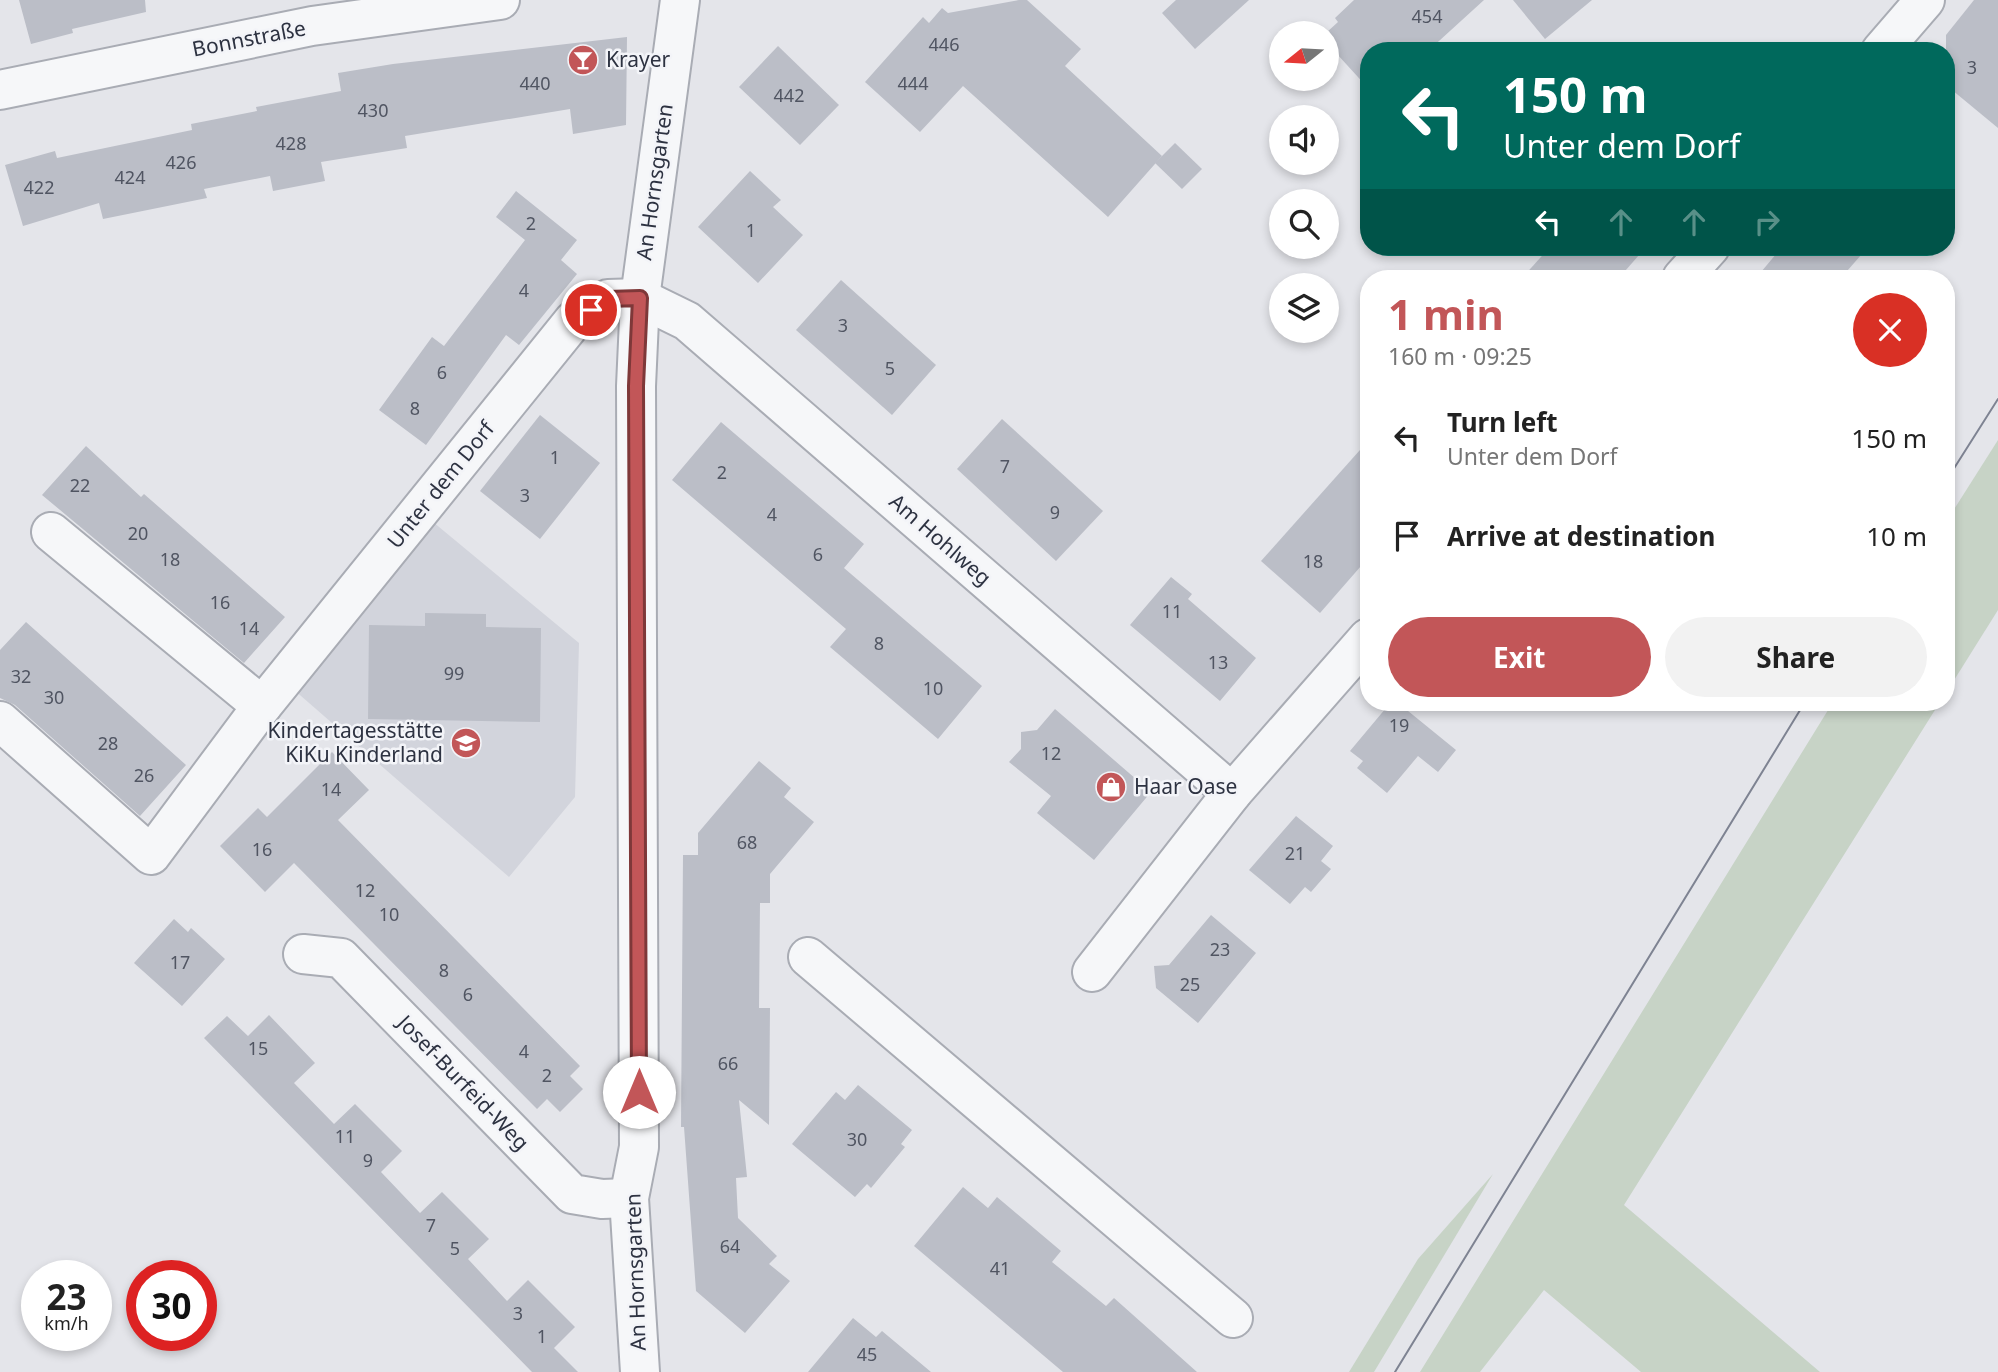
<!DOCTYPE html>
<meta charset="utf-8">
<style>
:root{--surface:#fff;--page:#f2f2f2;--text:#222;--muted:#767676;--accent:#c25658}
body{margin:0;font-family:"Noto Sans",sans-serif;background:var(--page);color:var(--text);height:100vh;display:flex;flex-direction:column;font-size:26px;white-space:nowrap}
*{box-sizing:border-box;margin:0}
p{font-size:23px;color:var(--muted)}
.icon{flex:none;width:38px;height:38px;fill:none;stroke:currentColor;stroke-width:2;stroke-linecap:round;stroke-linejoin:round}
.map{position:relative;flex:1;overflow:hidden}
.side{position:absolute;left:1360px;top:270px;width:595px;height:441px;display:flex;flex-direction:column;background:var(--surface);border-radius:28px;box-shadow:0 4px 10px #0003}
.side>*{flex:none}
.hud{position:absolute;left:1360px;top:42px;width:595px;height:214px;border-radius:28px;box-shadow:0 4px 10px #0003;background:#00695c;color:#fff;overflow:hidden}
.needle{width:46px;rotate:252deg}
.controls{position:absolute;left:1269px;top:21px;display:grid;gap:14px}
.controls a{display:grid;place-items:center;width:70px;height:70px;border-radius:50%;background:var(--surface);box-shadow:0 4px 10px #0003;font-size:35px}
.speed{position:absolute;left:21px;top:1260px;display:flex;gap:14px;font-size:35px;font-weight:700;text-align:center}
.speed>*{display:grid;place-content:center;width:91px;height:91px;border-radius:50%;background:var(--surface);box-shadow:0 4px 10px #0003;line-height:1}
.speed small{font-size:18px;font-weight:400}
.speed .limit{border:10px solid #d22;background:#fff;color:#111}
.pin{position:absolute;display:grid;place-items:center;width:60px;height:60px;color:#fff;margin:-30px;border:4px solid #fff;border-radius:50%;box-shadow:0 2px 7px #0007}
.me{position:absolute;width:77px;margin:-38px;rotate:0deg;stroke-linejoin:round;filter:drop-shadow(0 0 5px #0008)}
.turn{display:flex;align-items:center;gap:24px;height:147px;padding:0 28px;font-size:32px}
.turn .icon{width:91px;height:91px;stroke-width:2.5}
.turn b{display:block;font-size:49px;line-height:60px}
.lanes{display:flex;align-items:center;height:66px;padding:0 28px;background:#0003;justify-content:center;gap:35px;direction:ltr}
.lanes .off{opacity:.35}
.round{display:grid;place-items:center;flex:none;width:74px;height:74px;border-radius:37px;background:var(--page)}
.summary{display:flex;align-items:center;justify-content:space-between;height:119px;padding:0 28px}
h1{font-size:42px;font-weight:700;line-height:52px;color:var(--accent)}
.button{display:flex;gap:14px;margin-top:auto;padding:14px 28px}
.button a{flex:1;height:80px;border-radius:42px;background:var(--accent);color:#fff;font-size:28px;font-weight:700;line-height:80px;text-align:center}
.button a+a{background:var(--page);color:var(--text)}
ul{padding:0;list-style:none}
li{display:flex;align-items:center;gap:21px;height:98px;padding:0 28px}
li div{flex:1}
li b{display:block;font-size:26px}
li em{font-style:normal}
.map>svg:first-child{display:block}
.built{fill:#d2d4dc}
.green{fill:#c7d3c6}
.building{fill:#bbbec7}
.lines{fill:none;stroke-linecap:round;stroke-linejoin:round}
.minor-casing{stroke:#a9acb4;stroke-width:42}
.minor{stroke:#f6f7f9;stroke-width:38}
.tram{stroke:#7e8392;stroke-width:2}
.route-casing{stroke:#7e3839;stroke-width:18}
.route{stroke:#c25658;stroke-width:12}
.labels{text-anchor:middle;stroke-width:5;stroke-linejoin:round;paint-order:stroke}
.number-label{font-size:18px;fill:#505562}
.street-label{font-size:21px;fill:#2d3241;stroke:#f3f4f8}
.poi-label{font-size:21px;fill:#2d3241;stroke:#f3f4f8;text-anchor:start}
</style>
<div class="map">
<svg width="1998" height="1372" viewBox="0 0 1998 1372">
<rect width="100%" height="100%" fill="#e4e5ea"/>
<!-- built -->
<polygon class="built" points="427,517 579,643 575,797 509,877 293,689"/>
<!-- green -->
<g class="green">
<polygon points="1998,440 1998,610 1946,693 1946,522"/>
<polygon points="1833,702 1940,702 1624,1205 1820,1372 1641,1372 1544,1290 1480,1372 1420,1372"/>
<polygon points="1493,1174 1374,1372 1349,1372 1418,1259"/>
</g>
<!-- building -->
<g class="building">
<polygon points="19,0 145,0 146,12 72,29 73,33 31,44"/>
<polygon points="1019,0 1027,0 1081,49 1065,66 1162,156 1108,217 963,86 920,132 865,82 923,17 929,23 942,8 948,13"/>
<polygon points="1176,0 1249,0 1195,49 1162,13"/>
<polygon points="1354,0 1484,0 1428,51 1368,51 1368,88 1326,42 1326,33 1338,22 1335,18"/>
<polygon points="1513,0 1592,0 1545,39"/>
<polygon points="1974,0 1998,0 1998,128 1946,85 1946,35"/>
<polygon points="627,37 626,125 573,134 570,109 405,136 407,148 321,162 325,181 273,191 270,176 204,189 207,198 103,219 99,203 23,226 5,165 55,151 57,158 192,130 191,124 257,111 256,107 341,91 338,73 393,64"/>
<polygon points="778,46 839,105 800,145 739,87"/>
<polygon points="1175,143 1202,169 1182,189 1155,163"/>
<polygon points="750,171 781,200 773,207 803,235 758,283 698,227"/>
<polygon points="516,191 577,240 561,260 577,274 519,345 506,335 426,445 379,410 432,337 444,346 525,240 496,217"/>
<polygon points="1550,247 1646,247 1619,278 1522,278"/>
<polygon points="1782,247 1868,247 1841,278 1756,278"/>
<polygon points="841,280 936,365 892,415 796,330"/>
<polygon points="540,415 600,463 540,539 480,491"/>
<polygon points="1002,419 1103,511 1056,561 957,469"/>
<polygon points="721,422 864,544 844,568 982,686 938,739 830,647 846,629 672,480"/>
<polygon points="1368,441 1368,558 1320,613 1261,561"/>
<polygon points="86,446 141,497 144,494 285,617 244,663 42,495"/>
<polygon points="1171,577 1192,594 1188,599 1256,658 1220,701 1130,625"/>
<polygon points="425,613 486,614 486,627 541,628 540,722 368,719 369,625 425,626"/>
<polygon points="26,622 186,765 140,816 15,705 0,698 0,650"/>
<polygon points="1391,702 1397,702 1456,750 1438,772 1418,756 1387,793 1357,768 1363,761 1350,751"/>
<polygon points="1055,709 1151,792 1094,860 1037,813 1051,796 1009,762 1021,749 1021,732 1037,730"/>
<polygon points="332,752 369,790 338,820 580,1066 570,1076 583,1089 560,1112 547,1099 537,1109 294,863 265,892 220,846 258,808 267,817"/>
<polygon points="759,761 791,788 784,797 814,822 770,874 770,903 760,903 759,1008 770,1008 769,1125 739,1100 747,1177 736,1178 738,1218 777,1256 769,1264 790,1281 745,1333 696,1291 684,1127 681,1127 683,855 698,855 698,833"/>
<polygon points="1296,816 1333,846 1321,861 1331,869 1311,892 1305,887 1290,904 1249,870"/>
<polygon points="1211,915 1256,953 1198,1023 1156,988 1154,966 1169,965"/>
<polygon points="174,919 188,932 191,928 225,959 182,1006 134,963"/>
<polygon points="269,1015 315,1063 294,1083 334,1124 355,1104 402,1151 381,1172 420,1213 442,1192 489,1239 468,1259 507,1301 528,1280 575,1327 554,1348 578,1372 532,1372 204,1038 227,1016 248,1036"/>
<polygon points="858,1085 912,1130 901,1144 905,1147 871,1188 867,1184 855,1197 792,1144 836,1092 845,1100"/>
<polygon points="963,1187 988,1208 997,1197 1061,1251 1052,1262 1106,1306 1114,1298 1197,1372 1063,1372 914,1246"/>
<polygon points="853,1318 876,1337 882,1331 931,1372 808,1372"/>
</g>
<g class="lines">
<!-- minor casing -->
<g class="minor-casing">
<g id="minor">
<polyline points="1881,51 1925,0"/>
<polyline points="0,90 312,26 500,0"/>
<polyline points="1682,278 1710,247"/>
<polyline points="51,532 262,706"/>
<polyline points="0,721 151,855 262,706 574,320 608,299 640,298 687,321 1232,793"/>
<polyline points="303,954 341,958 572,1194 602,1199 629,1198"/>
<polyline points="808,957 1233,1318"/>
<polyline points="1092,972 1232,793 1368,638"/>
<polyline points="640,1372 629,1198 639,1147 636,386 640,298 680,0"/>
</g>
</g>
<!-- minor -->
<use href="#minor" class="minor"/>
<!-- tram -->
<g class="tram">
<polyline points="1946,481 1998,399"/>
<polyline points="1395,1372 1805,702"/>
</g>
</g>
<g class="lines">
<!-- route casing -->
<g class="route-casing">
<polyline id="route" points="591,310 608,299 640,298 636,386 639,1092"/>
</g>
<!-- route -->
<use href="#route" class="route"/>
</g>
<!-- icons -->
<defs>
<g id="bar-disc" transform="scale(1.575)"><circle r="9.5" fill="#c25658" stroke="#f3f4f8"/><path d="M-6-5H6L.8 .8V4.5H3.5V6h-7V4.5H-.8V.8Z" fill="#fff"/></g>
<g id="school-disc" transform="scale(1.575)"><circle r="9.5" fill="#c25658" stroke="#f3f4f8"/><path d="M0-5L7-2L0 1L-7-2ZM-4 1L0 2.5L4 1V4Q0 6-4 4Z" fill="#fff"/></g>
<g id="shop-disc" transform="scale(1.575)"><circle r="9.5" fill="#c25658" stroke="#f3f4f8"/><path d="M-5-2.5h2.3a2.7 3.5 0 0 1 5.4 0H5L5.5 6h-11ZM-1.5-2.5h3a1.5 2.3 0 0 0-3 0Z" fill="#fff"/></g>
</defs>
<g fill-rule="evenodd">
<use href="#bar-disc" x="583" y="60"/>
<use href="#school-disc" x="466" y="743"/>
<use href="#shop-disc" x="1111" y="787"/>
</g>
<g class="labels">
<!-- number labels -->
<g class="number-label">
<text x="1427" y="23">454</text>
<text x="944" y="51">446</text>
<text x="1972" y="74">3</text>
<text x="535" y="90">440</text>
<text x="913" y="90">444</text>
<text x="789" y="102">442</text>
<text x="373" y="117">430</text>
<text x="291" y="150">428</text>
<text x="181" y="169">426</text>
<text x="130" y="184">424</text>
<text x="39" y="194">422</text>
<text x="531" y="230">2</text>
<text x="751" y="237">1</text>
<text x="524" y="297">4</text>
<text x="843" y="332">3</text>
<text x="890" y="375">5</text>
<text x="442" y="379">6</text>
<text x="415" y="415">8</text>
<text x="555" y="464">1</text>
<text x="1005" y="473">7</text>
<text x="722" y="479">2</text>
<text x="80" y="492">22</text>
<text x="525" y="502">3</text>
<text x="1055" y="519">9</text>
<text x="772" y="521">4</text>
<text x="138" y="540">20</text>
<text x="818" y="561">6</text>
<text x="170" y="566">18</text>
<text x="1313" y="568">18</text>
<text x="220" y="609">16</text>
<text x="1172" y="618">11</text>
<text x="249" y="635">14</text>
<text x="879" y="650">8</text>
<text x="1218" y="669">13</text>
<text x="454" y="680">99</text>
<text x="21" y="683">32</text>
<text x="933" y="695">10</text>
<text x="54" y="704">30</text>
<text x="1399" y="732">19</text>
<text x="108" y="750">28</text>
<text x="1051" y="760">12</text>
<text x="144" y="782">26</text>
<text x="331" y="796">14</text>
<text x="747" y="849">68</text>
<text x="262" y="856">16</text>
<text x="1295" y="860">21</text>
<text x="365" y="897">12</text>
<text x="389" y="921">10</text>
<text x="1220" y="956">23</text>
<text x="180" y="969">17</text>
<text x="444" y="977">8</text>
<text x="1190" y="991">25</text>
<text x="468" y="1001">6</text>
<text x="258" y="1055">15</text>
<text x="524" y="1058">4</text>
<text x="728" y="1070">66</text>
<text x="547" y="1082">2</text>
<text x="345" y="1143">11</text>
<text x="857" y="1146">30</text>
<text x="368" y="1167">9</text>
<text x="431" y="1232">7</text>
<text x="730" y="1253">64</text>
<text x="455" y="1255">5</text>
<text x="1000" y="1275">41</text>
<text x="518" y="1320">3</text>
<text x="542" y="1343">1</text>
<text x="867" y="1361">45</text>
</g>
<!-- street labels -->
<g class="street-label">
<text transform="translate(249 39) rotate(-11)" y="7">Bonnstraße</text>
<text transform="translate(655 182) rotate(-82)" y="7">An Hornsgarten</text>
<text transform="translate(441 485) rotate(-51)" y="7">Unter dem Dorf</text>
<text transform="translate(940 540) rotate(41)" y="7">Am Hohlweg</text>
<text transform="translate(463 1083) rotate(46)" y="7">Josef-Burfeid-Weg</text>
<text transform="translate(636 1272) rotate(-92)" y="7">An Hornsgarten</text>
</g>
<!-- poi labels -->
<g class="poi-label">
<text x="606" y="67">Krayer</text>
<text x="443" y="738" text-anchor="end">Kindertagesstätte<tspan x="443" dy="24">KiKu Kinderland</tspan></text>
<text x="1134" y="794">Haar Oase</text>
</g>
</g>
</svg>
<div class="controls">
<a><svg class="needle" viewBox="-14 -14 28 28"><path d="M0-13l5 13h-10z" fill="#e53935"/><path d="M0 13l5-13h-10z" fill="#767676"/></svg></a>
<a><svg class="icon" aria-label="sound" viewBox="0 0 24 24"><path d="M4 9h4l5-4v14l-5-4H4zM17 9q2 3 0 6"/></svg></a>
<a><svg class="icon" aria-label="search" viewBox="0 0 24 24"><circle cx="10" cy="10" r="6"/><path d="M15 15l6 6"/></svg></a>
<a><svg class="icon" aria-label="layers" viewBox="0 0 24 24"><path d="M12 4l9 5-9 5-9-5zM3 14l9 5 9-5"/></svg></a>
</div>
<div class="speed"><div>23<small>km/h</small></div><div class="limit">30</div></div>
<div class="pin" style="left:591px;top:310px;background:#d93025"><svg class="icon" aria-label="arrive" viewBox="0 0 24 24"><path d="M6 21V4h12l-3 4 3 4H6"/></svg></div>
<svg class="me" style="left:639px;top:1092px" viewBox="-20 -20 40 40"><circle r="19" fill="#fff"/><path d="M0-13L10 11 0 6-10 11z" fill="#c25658"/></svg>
<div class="hud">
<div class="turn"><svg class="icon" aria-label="left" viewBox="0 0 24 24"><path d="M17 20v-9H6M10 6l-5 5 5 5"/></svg><div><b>150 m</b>Unter dem Dorf</div></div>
<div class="lanes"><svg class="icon" aria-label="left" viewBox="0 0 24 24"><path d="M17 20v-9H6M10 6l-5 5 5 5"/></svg><svg class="icon off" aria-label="ahead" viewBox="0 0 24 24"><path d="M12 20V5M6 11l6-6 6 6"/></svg><svg class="icon off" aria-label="ahead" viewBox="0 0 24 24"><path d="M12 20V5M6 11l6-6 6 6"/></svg><svg class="icon off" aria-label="right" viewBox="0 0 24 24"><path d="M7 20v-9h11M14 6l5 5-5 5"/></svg></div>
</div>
<section class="side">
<div class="summary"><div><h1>1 min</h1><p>160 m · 09:25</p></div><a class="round" style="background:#d93025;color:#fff"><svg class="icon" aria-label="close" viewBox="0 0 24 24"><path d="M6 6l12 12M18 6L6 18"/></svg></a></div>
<ul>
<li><svg class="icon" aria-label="left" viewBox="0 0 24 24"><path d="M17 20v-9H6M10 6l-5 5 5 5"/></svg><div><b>Turn left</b><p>Unter dem Dorf</p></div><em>150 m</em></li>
<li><svg class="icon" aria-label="arrive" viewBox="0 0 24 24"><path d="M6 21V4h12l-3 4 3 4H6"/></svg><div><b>Arrive at destination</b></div><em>10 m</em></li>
</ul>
<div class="button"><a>Exit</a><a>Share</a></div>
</section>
</div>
